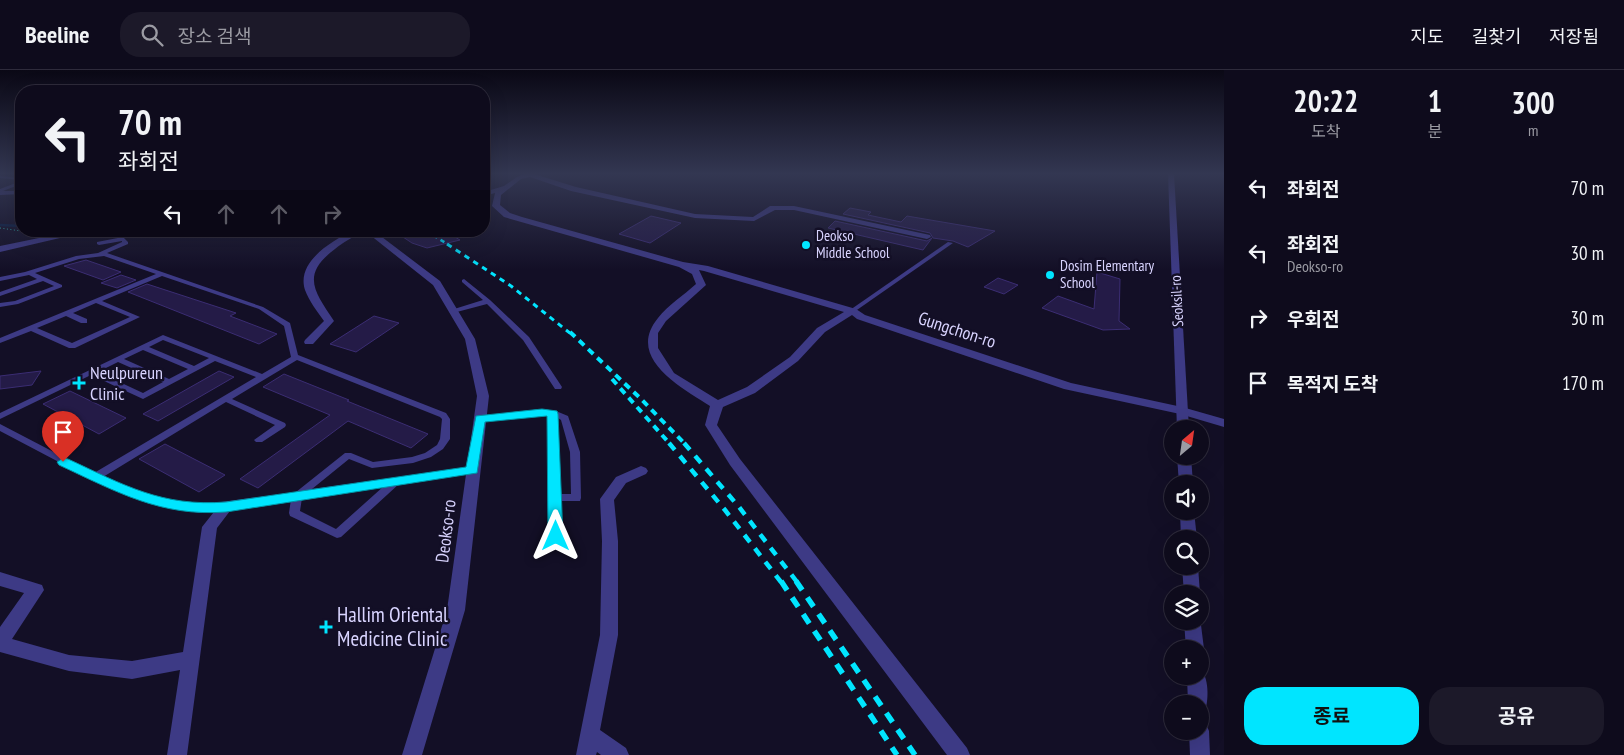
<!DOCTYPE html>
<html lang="ko">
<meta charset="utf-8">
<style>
:root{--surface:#0e0b1c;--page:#1c1929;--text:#f1f3f6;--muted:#9b9ba3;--line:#2e2b3b;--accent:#00e5ff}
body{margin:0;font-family:"PT Sans Narrow","Noto Sans KR",sans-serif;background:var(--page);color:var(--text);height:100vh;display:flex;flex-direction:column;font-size:19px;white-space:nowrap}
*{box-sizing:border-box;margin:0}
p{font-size:16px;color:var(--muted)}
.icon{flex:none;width:28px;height:28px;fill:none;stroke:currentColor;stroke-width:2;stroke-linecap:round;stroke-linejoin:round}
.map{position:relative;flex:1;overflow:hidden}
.panel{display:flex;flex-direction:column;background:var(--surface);width:400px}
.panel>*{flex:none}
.guide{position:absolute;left:15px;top:15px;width:475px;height:152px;border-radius:20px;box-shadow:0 5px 20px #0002,0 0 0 1px var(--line);background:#0e0b1c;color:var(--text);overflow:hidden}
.needle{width:32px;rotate:29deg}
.controls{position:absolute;left:1164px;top:350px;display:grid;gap:10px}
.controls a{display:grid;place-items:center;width:45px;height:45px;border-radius:50%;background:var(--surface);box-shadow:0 5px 20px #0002,0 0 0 1px var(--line);font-size:25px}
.pin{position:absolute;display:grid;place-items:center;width:42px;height:42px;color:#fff;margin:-51px -21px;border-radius:50% 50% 50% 0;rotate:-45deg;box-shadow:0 0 5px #0007}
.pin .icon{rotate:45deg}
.me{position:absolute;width:55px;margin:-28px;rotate:0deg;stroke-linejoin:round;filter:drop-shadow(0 0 4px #0008)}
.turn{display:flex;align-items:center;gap:18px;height:105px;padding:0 20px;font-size:22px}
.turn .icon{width:65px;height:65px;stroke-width:2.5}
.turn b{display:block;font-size:35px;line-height:42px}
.lanes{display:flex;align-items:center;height:48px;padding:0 20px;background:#0003;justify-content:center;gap:25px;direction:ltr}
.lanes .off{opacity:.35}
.eta{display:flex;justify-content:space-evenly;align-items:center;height:85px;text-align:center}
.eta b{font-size:30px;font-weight:700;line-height:35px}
.action{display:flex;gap:10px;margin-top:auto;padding:10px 20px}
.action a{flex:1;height:58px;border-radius:20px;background:var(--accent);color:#111;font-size:20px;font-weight:700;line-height:58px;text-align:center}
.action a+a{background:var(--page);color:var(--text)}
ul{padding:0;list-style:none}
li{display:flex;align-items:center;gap:15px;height:65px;padding:0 20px}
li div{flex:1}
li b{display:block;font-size:19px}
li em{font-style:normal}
header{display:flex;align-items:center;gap:30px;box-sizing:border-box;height:70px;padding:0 25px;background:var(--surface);border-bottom:1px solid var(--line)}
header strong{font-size:24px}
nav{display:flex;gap:28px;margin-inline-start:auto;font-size:18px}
.search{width:350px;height:45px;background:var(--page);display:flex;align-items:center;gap:12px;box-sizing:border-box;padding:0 18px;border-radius:20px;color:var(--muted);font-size:19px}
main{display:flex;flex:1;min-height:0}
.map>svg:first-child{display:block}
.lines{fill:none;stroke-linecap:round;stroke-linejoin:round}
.stream{stroke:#0a1f44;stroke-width:2.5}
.building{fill:#241b47;stroke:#3b2d73}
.path{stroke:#2fb8b0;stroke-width:1;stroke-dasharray:1 2.5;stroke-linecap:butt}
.service{fill:#3d3a85;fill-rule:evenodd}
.minor{fill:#3d3a85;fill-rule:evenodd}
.tertiary{fill:#3d3a85;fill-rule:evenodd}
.rail-far4{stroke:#00e5ff;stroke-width:2.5;stroke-dasharray:4.5 4;stroke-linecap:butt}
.rail-far3{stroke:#00e5ff;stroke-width:3;stroke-dasharray:5.5 5;stroke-linecap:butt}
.rail-far2{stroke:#00e5ff;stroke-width:4;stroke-dasharray:7 5.5;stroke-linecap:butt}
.rail-far1{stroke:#00e5ff;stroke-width:4.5;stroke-dasharray:9 8;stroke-linecap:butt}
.rail{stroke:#00e5ff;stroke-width:5.5;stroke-dasharray:11 9;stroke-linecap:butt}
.route{fill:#00e5ff;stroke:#0095a6}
.poi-dot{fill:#00e5ff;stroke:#130f26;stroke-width:2}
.labels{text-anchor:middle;stroke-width:5;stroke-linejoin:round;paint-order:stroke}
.far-poi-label{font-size:15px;fill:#d9d4ff;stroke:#130f26;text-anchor:start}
.far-street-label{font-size:15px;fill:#d9d4ff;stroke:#130f26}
.street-label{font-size:18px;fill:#d9d4ff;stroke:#130f26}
.poi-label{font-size:18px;fill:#d9d4ff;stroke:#130f26;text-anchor:start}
.near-poi-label{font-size:21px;fill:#d9d4ff;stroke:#130f26;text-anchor:start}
</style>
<header>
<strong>Beeline</strong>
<div class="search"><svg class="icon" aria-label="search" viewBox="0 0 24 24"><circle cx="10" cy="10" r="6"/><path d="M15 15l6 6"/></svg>장소 검색</div>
<nav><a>지도</a><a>길찾기</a><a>저장됨</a></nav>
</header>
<main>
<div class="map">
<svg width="1224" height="685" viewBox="0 0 1224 685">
<rect width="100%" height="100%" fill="#130f26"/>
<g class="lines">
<!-- stream -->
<polyline class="stream" points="0,155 21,156"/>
</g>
<!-- building -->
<g class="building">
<polygon points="850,138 871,142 868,145 901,152 907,146 995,161 968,177 953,171 933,168 930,163 843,144"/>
<polygon points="651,146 681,153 650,173 619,164"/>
<polygon points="835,151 927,171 932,168 923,180 828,158"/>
<polygon points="394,161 445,161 460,170 427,178 412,173"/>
<polygon points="86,190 121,202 103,210 64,196"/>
<polygon points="1097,202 1120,209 1119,251 1130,259 1103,260 1042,238 1058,226 1094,239"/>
<polygon points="121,205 136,210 117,218 101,213"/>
<polygon points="998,208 1018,215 1004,224 984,217"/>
<polygon points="147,214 236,243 230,246 277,264 259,274 128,222"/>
<polygon points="374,246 399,253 356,282 330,274"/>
<polygon points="41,301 32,315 0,319 0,306"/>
<polygon points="219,301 234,307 158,351 143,344"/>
<polygon points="284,304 349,330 347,331 428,364 411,378 348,351 258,418 240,409 330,345 263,317"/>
<polygon points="70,321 126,348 99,364 43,334"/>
<polygon points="165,374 225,405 199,422 139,389"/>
</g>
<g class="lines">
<!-- path -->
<polyline class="path" points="0,158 21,161"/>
<!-- service -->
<g class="service">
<polygon points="0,106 21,108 21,110 0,108"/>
<polygon points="21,111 21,114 3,121 21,121 21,124 0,125 0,119"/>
<path d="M 123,167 L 128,172 L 128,174 L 107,183 L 263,237 L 290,253 L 298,285 L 446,343 L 450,349 L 450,369 L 443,379 L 431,387 L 413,393 L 372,398 L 349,389 L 312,419 L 472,397 L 475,398 L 477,400 L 475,402 L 399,414 L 341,467 L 337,468 L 290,446 L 289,443 L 291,429 L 199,443 L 172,438 L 143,430 L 93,410 L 0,361 L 0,354 L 94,403 L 256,307 L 215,291 L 143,329 L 91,305 L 0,349 L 0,343 L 163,265 L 262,304 L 291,287 L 284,256 L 259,239 L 162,206 L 102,231 L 140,247 L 75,278 L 69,278 L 31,261 L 0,273 L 0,268 L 156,204 L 104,186 L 79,189 L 35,203 L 62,215 L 62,217 L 18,234 L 0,237 L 0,233 L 15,231 L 54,216 L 43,211 L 0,226 L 0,222 L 37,209 L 29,205 L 0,211 L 0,207 L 25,202 L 76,186 L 98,183 L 122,172 L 122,171 L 99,175 L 97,174 L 97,172 ZM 96,233 L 130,247 L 72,273 L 37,258 L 66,246 L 81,253 L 87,253 L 87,249 L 73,243 ZM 163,270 L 209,288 L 194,296 L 149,277 ZM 143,280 L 188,299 L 169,309 L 124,289 ZM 297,290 L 440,347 L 442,349 L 440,369 L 437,375 L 425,383 L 412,387 L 373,392 L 351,383 L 345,383 L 296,422 L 199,435 L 172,431 L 149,424 L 103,407 L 226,332 L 275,355 L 254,370 L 256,372 L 262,372 L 285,357 L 286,355 L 285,353 L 232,329 ZM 118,292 L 163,312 L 143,323 L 98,302 ZM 384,416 L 336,459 L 300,441 L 302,428 Z"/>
<polygon points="948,172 953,173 854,242 850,242 850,240"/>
<polygon points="464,209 490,230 529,267 562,317 561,319 555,319 523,270 487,234 453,243 451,242 451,240 483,230 462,212 462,210"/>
<path d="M 542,339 L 556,341 L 568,346 L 580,382 L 581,428 L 580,431 L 560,431 L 561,466 L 560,469 L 556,470 L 552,469 L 551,466 L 549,345 L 542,345 L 480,352 L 476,349 L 480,346 ZM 558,348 L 561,350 L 570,382 L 571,424 L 560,424 Z"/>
</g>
<!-- minor -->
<g class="minor">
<path d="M 524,104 L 534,104 L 576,117 L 695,144 L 753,147 L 770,136 L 794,136 L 930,165 L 931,167 L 927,169 L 794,140 L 775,140 L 754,151 L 695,148 L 571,121 L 530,107 L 521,109 L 501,125 L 500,135 L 510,143 L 522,147 L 683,192 L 708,196 L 856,239 L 865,245 L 1071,313 L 1182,337 L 1224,349 L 1224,357 L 1180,344 L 1064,319 L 857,249 L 852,245 L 825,262 L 798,291 L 755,323 L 723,337 L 717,355 L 740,389 L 967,678 L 970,685 L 947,685 L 730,395 L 705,355 L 710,336 C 682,318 625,288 658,248 C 668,235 684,225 696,214 L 692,204 L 679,197 L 504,147 L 492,136 L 495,123 L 484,126 L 484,122 L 504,116 L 517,107 ZM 699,200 L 704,201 L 844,242 L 817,258 L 790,287 L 747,317 L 718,330 L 674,303 L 658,278 L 658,263 L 666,251 L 706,215 Z"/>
<polygon points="73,161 90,161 0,182 0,176"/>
<path d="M 351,161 L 361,161 C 353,168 343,172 335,179 C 300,205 315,222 334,251 L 313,274 L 305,274 L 304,272 L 305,270 L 324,251 C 317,241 309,231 305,220 C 296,192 331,172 351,161 Z"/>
<polygon points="365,161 374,161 440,211 475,269 489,326 465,540 422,685 402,685 447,540 477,326 465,269 433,215"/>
<polygon points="641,396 646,398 648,401 646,404 626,413 614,430 618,471 618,565 600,660 626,678 629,685 601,685 597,682 596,685 576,685 600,565 602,471 600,429 616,407"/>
<polygon points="226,432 231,433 233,437 217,458 187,685 167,685 180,600 132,609 69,601 0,582 0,557 24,523 0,516 0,502 42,515 44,520 12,569 69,585 132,591 183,582 202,457 221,433"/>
</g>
<!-- tertiary -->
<g class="tertiary">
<polygon points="1168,104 1174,104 1189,359 1177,359"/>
<polygon points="1177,386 1191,386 1193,414 1179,414"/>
<polygon points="1180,441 1194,441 1197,469 1181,469"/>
<polygon points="1182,496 1198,496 1200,524 1200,525 1184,524"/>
<polygon points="1200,547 1204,579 1200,585 1200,579 1186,579 1184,551 1200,551"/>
<path d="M 1200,599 C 1209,606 1209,630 1205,641 L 1200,643 L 1200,634 L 1188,634 L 1187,606 L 1200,606 Z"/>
<polygon points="1200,651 1206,654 1209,661 1210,685 1190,685 1189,661 1200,661"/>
</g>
<!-- rail-far4 -->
<polyline class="rail-far4" points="426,161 449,175"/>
<!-- rail-far3 -->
<polyline class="rail-far3" points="447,174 511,216 571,264"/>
<!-- rail-far2 -->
<g class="rail-far2">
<polyline points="570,262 640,328 685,374"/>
<polyline points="612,309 670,374"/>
</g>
<!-- rail-far1 -->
<g class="rail-far1">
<polyline points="669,373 725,440 781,512"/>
<polyline points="684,373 739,437 797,512"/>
</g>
<!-- rail -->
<g class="rail">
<polyline points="781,511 897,685"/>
<polyline points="796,511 915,685"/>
</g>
</g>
<!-- sky -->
<linearGradient id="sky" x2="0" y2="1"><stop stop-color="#0a0815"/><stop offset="0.52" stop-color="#333752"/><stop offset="1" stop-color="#333752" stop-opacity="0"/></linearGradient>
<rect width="1224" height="200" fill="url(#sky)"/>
<!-- route -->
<path class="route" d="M 542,339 L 557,341 L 558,344 L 563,466 L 560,469 L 551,469 L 548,466 L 547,346 L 485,352 L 477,403 L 226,442 C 161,447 117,422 59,395 L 57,392 L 63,388 L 68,389 C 124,415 162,437 226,432 L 466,397 L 476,346 Z"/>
<!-- markers -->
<g class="poi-dot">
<circle cx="806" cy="175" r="5"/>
<circle cx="1050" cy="205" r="5"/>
<path d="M76.5 305.5h5v5h5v5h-5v5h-5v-5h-5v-5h5z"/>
<path d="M323.5 549.5h5v5h5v5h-5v5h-5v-5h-5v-5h5z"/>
</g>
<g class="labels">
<!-- far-poi labels -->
<g class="far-poi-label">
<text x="816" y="171">Deokso<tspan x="816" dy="17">Middle School</tspan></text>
<text x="1060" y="201">Dosim Elementary<tspan x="1060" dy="17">School</tspan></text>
</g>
<!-- far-street labels -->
<g class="far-street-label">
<text transform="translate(1177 231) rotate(-93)" y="5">Seoksil-ro</text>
</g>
<!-- street labels -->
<g class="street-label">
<text transform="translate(957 260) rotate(18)" y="6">Gungchon-ro</text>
<text transform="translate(446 461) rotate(-83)" y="6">Deokso-ro</text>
</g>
<!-- poi labels -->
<g class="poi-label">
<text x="90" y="309">Neulpureun<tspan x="90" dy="21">Clinic</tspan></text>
</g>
<!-- near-poi labels -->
<g class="near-poi-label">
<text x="337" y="552">Hallim Oriental<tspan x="337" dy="24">Medicine Clinic</tspan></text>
</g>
</g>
</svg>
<div class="controls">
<a><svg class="needle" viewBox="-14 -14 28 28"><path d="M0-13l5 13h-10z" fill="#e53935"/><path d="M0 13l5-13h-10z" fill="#9b9ba3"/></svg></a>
<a><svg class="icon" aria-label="sound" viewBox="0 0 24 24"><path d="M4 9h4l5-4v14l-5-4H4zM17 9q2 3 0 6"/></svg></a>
<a><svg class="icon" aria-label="search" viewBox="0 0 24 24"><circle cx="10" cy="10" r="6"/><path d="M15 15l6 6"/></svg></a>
<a><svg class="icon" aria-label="layers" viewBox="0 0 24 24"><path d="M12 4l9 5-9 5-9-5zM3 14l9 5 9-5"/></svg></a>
<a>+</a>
<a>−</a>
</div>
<div class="pin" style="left:63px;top:392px;background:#d93025"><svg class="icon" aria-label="arrive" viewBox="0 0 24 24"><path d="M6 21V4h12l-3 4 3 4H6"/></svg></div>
<svg class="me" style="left:556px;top:466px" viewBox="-20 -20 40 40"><path d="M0-17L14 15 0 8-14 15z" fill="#00e5ff" stroke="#fff" stroke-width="4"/></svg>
<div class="guide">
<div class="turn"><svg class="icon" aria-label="left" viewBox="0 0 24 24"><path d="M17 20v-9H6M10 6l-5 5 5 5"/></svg><div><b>70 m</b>좌회전</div></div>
<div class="lanes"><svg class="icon" aria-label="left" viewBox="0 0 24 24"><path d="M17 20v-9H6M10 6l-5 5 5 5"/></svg><svg class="icon off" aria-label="ahead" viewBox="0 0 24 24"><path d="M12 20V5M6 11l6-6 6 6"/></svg><svg class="icon off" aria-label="ahead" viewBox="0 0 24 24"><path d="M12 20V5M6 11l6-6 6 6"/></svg><svg class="icon off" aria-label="right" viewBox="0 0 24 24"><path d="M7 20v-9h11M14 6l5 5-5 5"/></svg></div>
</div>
</div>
<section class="panel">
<div class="eta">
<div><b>20:22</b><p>도착</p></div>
<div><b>1</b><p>분</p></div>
<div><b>300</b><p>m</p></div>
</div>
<ul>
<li><svg class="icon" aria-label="left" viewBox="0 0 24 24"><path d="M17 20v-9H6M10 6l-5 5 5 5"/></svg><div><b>좌회전</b></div><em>70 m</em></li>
<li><svg class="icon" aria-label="left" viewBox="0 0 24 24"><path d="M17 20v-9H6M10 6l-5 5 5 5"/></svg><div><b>좌회전</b><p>Deokso-ro</p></div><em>30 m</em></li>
<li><svg class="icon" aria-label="right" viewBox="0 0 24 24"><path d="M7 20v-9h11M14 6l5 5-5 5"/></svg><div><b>우회전</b></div><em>30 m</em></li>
<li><svg class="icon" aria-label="arrive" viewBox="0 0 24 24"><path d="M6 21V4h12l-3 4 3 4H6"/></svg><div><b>목적지 도착</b></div><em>170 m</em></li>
</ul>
<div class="action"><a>종료</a><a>공유</a></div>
</section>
</main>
